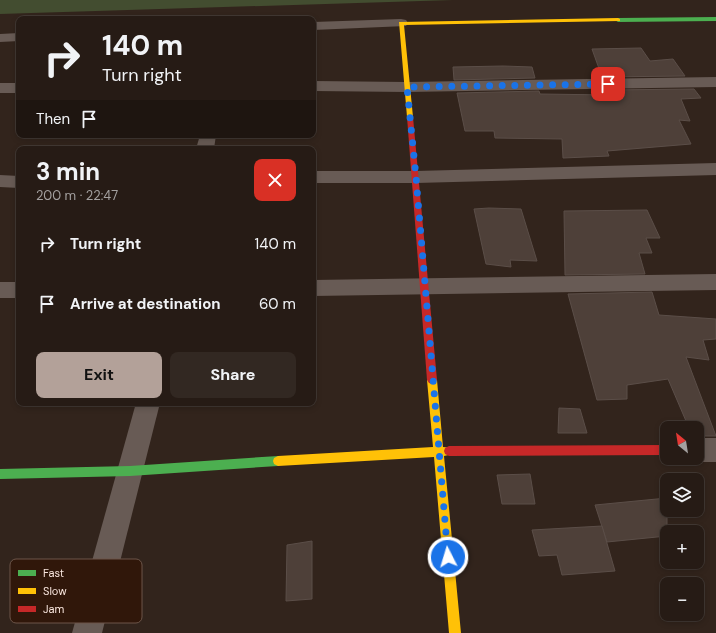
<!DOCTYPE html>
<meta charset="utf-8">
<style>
:root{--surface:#261b15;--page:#322822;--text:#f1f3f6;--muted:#a4a1a0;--line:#423934;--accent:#b3a199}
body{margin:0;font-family:"DM Sans",sans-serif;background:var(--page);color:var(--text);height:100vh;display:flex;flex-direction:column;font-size:15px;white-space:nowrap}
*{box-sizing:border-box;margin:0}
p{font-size:13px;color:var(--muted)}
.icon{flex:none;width:22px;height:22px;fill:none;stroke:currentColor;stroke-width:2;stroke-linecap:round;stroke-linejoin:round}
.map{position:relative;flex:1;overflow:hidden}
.details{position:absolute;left:16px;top:146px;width:300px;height:260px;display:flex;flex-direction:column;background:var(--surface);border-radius:8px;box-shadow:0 2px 6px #0003,0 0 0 1px var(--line)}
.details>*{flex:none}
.top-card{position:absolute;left:16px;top:16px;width:300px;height:122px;border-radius:8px;box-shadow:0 2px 6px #0003,0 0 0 1px var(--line);background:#261b15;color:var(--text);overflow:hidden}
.needle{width:26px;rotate:330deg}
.fabs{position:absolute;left:660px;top:421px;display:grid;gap:8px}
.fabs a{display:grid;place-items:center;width:44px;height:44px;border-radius:8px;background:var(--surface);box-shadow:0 2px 6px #0003,0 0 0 1px var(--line);font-size:20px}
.pin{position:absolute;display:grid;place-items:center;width:34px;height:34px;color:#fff;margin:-17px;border-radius:8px;box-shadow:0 2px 6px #0006}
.me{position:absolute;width:44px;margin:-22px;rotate:355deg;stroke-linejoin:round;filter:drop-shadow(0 0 3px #0008)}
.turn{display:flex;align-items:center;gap:14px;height:84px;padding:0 20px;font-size:18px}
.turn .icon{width:52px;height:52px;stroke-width:2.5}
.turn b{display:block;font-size:28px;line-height:34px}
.then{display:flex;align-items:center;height:38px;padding:0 20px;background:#0003;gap:8px;font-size:15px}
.round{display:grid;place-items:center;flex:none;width:42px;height:42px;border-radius:8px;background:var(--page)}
.head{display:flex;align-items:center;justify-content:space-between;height:68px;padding:0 20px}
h1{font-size:24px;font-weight:700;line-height:30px}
.button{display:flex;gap:8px;margin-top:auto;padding:8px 20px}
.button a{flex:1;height:46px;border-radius:8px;background:var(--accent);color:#111;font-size:16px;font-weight:700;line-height:46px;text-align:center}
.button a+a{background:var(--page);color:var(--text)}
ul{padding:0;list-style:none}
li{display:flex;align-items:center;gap:12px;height:60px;padding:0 20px}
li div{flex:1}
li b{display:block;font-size:15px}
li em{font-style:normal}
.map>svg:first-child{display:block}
.green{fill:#434d30}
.building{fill:#4e4039;stroke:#5b4e48}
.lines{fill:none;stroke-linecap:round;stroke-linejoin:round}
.street{fill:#685b55;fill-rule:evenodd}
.fast{fill:#4caf50;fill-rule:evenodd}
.slow{fill:#ffc107;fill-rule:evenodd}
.jam{fill:#c62828;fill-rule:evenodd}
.route{stroke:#1a73e8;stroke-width:7;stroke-dasharray:0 12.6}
.key{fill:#30170a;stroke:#6c5549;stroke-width:1}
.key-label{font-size:11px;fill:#f8e5dd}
</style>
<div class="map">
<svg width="716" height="633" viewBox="0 0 716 633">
<rect width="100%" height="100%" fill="#32241c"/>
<!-- green -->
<polygon class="green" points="0,0 453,0 0,14"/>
<!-- building -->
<g class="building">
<polygon points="641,48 650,61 673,59 685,76 602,77 592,49"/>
<polygon points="503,66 532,67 535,78 454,80 453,67"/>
<polygon points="694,89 701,98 681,99 690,121 679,120 691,144 607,151 609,156 563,158 562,139 495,138 494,131 465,131 457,93 539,91 540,94 610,95 608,90"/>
<polygon points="489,208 521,209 537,261 510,260 511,267 486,264 474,209"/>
<polygon points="647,210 660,238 646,238 652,253 639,253 645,274 565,275 564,211"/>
<polygon points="652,292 659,315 716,319 716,339 703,340 709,360 686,357 716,436 697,436 697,428 689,428 668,379 627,385 627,399 597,400 568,294"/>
<polygon points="559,408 580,409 587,433 558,433"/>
<polygon points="530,474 535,504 502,504 497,475"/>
<polygon points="667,498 667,536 607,542 595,505"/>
<polygon points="602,526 615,571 562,575 557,555 539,556 532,530"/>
<polygon points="312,541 312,599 286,601 287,545"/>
</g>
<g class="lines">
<!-- street -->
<g class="street">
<polygon points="401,19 406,20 408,23 406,26 313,30 313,22"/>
<polygon points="19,33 19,41 0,42 0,34"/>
<polygon points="716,77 716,87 407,92 313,91 313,81 407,82"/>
<rect x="0" y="83" width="19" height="10"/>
<polygon points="200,135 216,135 214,149 196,149"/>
<polygon points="716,163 716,175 416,183 313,183 313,171 416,171"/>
<polygon points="0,175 19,176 19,188 0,187"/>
<polygon points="716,274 716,290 313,296 313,280"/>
<rect x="0" y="282" width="19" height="16"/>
<polygon points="136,403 160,403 102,633 72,633"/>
<polygon points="697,438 716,438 716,462 697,462 688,458 697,458"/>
</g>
<!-- fast -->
<g class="fast">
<polygon points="716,17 716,21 618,22 615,20 618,18"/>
<polygon points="278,456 282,458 283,461 282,464 278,466 130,476 0,479 0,469 130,466"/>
</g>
<!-- slow -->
<g class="slow">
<polygon points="618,18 620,19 620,21 404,25 413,117 410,119 407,117 399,22"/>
<polygon points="432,376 435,377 437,380 443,447 453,448 454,451 453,454 444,456 461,633 449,633 434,457 278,466 274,464 273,461 274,458 278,456 433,447 427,380 429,377"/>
</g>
<!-- jam -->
<g class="jam">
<polygon points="410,115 413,117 437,380 435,383 432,384 429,383 427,380 407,117"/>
<polygon points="667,445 667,455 449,456 445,454 444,451 445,448 449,446"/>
</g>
</g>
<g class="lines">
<!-- route -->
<polyline class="route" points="448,557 416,177 407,87 608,84"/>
</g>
<!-- legend -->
<rect x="10" y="559" width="132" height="64" rx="6" class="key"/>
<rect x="18" y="570" width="18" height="6" fill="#4caf50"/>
<rect x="18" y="588" width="18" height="6" fill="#ffc107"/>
<rect x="18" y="606" width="18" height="6" fill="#c62828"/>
<g class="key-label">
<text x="43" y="577">Fast</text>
<text x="43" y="595">Slow</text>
<text x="43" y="613">Jam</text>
</g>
</svg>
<div class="fabs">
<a><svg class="needle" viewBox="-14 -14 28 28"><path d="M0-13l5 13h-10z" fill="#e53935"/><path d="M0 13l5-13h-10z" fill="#a4a1a0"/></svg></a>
<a><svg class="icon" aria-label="layers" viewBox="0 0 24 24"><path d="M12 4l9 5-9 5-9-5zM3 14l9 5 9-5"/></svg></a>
<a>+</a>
<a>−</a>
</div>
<div class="pin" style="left:608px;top:84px;background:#d93025"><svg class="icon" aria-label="arrive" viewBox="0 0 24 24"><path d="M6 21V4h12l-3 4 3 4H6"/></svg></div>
<svg class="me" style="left:448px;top:557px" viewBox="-20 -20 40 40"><circle r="17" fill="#1a73e8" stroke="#fff" stroke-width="3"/><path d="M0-11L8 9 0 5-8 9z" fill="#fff"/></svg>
<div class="top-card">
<div class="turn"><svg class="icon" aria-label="right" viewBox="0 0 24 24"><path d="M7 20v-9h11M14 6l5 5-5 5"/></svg><div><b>140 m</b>Turn right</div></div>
<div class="then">Then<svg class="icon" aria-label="arrive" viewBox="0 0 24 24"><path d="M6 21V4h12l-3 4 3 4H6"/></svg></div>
</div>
<section class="details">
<div class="head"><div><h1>3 min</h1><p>200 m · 22:47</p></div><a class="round" style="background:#d93025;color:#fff"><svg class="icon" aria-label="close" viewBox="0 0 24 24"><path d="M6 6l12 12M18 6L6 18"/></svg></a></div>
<ul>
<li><svg class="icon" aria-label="right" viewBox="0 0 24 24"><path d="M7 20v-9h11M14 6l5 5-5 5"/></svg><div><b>Turn right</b></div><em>140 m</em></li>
<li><svg class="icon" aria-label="arrive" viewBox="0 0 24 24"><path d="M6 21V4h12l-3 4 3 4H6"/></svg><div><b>Arrive at destination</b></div><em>60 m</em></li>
</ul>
<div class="button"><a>Exit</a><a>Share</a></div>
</section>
</div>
